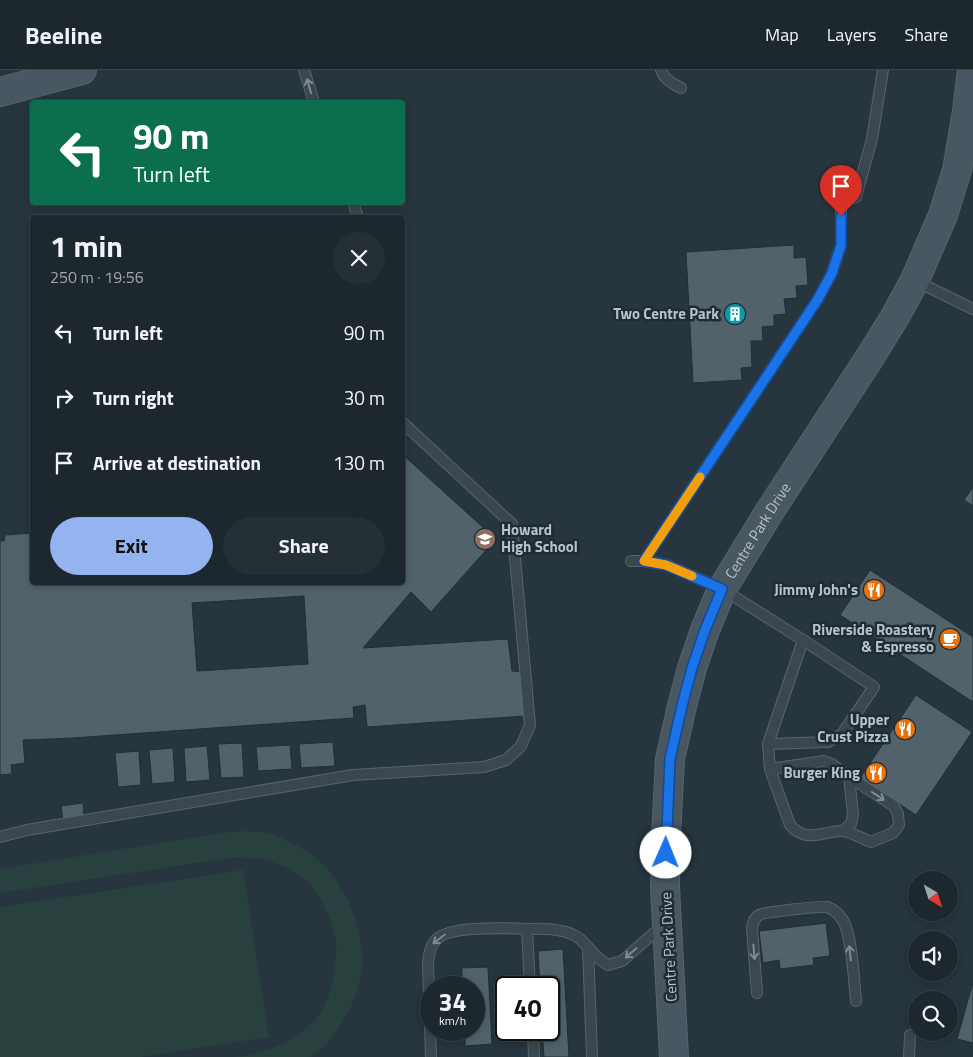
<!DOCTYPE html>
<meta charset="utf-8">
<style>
:root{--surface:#1c282e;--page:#253036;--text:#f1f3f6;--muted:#a0a6aa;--line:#3a444a;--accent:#95b2f1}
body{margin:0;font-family:"Titillium Web",sans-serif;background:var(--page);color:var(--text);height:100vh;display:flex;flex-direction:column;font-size:19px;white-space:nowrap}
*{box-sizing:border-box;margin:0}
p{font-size:16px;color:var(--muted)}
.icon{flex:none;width:28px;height:28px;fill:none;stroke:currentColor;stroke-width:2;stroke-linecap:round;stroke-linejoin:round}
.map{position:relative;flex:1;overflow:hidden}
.sheet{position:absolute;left:30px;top:145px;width:375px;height:370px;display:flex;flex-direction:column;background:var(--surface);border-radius:5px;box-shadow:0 2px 8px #0003,0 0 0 1px var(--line)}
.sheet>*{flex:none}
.guide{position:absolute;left:30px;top:30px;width:375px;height:105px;border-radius:5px;box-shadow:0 2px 8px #0003,0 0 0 1px var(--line);background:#0b6e4f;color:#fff;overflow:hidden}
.needle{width:32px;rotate:141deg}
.buttons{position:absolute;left:908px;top:801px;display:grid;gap:10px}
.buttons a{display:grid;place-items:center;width:50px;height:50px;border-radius:50%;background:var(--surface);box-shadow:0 2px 8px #0003,0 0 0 1px var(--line);font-size:25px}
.speed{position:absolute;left:420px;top:906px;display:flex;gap:10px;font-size:25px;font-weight:700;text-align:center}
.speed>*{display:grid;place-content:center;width:65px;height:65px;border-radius:50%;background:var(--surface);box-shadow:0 2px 8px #0003,0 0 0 1px var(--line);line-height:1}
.speed small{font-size:12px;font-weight:400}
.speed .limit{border:2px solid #111;border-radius:8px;background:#fff;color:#111}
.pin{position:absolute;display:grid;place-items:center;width:42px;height:42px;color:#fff;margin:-51px -21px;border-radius:50% 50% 50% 0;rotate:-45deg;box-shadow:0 0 5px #0007}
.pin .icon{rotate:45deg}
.me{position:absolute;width:55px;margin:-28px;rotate:1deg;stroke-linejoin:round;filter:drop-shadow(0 0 4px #0008)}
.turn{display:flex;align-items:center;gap:18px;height:105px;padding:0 20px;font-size:22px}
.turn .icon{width:65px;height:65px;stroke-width:2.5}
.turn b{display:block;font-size:35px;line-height:42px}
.round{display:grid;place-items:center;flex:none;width:52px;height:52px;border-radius:26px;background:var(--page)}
.headline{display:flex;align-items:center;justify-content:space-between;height:85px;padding:0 20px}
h1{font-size:30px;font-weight:700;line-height:38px}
.action{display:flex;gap:10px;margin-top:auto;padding:10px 20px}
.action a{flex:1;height:58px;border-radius:30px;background:var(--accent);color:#111;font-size:20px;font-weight:700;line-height:58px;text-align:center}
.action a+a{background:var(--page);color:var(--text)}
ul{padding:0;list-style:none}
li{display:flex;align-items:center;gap:15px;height:65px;padding:0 20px}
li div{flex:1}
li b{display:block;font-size:19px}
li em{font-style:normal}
header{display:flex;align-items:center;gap:30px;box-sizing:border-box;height:70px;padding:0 25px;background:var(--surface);border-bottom:1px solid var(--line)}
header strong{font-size:24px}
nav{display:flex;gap:28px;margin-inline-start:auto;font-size:18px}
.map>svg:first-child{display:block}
.green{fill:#29413e}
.building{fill:#51626b;stroke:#212e35;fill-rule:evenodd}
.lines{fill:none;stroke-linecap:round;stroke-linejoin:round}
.lane-casing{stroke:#58646c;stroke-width:12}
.secondary-casing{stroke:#58646c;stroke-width:30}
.lane{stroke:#3a474e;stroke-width:10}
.secondary{stroke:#485761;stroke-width:28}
.oneway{stroke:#7e8a92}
.route-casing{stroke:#114b97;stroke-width:12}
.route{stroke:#1a73e8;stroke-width:9}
.slow{stroke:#f59e0b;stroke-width:9}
.labels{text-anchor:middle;stroke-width:5;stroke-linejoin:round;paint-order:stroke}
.poi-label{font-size:15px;font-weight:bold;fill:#b6c1c9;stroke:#1f2c33;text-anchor:end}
.street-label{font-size:15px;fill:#b6c1c9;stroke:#1f2c33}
</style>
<header>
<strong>Beeline</strong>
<nav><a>Map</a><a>Layers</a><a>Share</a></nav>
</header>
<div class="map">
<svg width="973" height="987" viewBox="0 0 973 987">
<rect width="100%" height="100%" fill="#26353e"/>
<!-- green -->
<g class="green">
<path d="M 248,761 C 257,762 267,762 275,765 C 292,772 310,782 324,795 C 347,818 363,860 362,892 C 362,920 347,948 331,969 C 326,976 318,982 311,987 L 236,987 C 264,983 291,974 312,953 C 329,936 334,910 336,886 C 336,882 337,876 336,871 C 333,851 319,821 303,808 C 293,800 274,791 261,789 C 253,788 243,788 235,787 L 0,823 L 0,799 L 202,766 L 229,762 Z"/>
<polygon points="243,800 269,967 140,987 0,987 0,837"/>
</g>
<!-- building -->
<g class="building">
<polygon points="794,175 794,188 806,187 808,215 796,216 797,228 784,229 786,244 774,245 774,256 762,257 763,271 751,271 752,297 741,298 742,310 693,313 686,182"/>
<path d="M 402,384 L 496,469 L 431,542 L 411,522 L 363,578 L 508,569 L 512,601 L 524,602 L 525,646 L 367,657 L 365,635 L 353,637 L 354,648 L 73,668 L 23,670 L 25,693 L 11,695 L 12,704 L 0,705 L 0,471 L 4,471 L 5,465 L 32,463 L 32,512 L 402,512 ZM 304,526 L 308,594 L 197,601 L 192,533 Z"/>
<polygon points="973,417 973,436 964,430"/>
<polygon points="870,500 973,567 973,632 840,545"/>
<polygon points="916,625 972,662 916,745 860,708"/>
<polygon points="333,672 335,696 301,698 299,674"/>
<polygon points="242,673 244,707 221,708 218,674"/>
<polygon points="290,675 292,699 258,701 256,677"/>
<polygon points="207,676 210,710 186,712 184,678"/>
<polygon points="173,678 175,712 152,714 149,680"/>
<polygon points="139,681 141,715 118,717 115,683"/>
<polygon points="83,733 84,748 63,751 61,736"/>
<polygon points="826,853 830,886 813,888 814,895 780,899 779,890 763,893 759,861"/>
<polygon points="563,879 569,987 544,987 542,960 549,960 549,918 540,918 538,881"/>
<polygon points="488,897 492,974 465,976 465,960 474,960 474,918 462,918 462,898"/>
<polygon points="973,912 973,973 957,969"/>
</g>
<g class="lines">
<!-- lane casing -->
<g class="lane-casing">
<g id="lane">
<polyline points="304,0 314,32"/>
<path d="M 661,0 C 665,10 672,13 681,18"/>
<polyline points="353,132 358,148"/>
<polyline points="916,211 973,239"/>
<polyline points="631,491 644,491 667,495 722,519 803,570 874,617 842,664 828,672 768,674"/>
<polyline points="644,491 818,229 832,203 841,175 841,132 856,127 872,69 883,0"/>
<path d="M 770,699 L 824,691 L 832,694 L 849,707 L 894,736 L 898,744 L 899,755 L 893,763 L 871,772 C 863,769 849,761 842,761 C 822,761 807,774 790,755 L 770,699 L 768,674 L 803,570"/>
<polyline points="843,761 851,754 853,744 849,707"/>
<polyline points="0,767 27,760 353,705 484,697 506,690 521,676 530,655 512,454 402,352"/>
<polyline points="588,877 592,987"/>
<path d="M 530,918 L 527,859 C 544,858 567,858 580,869 C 590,878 596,889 608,895 L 622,891 L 663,855"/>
<path d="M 757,923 L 752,858 C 753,853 754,848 759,845 C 764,842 821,836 827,837 C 833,839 838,843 842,849 C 852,862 854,912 856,931"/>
<polyline points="533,960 534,987"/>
<path d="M 431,987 L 428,893 C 429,884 430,875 438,868 C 452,856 508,858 527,859"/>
<polyline points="909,987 910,965"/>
</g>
</g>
<!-- secondary casing -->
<g class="secondary-casing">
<g id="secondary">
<polyline points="0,22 82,0"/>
<path id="s1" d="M 674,987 L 665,817 L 666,766 L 670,689 L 682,636 L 692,598 L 705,560 L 722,519 L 768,444 L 872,284 L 896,245 L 915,210 L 943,145 L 957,100 L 967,41 L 972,0"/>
</g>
</g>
<!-- lane -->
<use href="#lane" class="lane"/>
<!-- secondary -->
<use href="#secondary" class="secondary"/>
</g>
<!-- one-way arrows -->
<defs><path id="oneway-shaft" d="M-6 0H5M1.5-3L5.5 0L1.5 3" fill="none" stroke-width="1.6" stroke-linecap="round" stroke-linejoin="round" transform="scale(1.25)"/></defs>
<g class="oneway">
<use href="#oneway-shaft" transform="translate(309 16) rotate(-106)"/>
<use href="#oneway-shaft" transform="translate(878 726) rotate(33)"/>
<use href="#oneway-shaft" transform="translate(439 869) rotate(143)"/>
<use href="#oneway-shaft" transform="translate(754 882) rotate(85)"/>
<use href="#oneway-shaft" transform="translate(631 883) rotate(139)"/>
<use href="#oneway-shaft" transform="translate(850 883) rotate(-97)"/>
</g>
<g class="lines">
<!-- route casing -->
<g class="route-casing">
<polyline id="route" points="666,783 670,689 682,636 692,598 705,560 722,519 666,495 644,491 818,229 832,203 841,175 841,146"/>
</g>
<!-- route -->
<use href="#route" class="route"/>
<!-- slow -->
<polyline class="slow" points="692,506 666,495 644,491 700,407"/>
</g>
<!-- icons -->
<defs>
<g id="building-disc" transform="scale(1.125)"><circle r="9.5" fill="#0f9aa8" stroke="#1f2c33"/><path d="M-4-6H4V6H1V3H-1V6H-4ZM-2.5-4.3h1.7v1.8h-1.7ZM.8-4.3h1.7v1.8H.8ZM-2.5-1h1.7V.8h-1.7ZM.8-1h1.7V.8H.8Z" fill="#fff"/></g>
<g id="school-disc" transform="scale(1.125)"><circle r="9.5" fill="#8d6e63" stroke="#1f2c33"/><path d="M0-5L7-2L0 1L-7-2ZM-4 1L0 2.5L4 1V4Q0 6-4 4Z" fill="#fff"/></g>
<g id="restaurant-disc" transform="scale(1.125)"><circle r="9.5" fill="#e8710a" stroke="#1f2c33"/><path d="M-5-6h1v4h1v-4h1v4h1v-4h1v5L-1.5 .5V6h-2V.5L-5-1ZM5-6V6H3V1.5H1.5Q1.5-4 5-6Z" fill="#fff"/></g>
<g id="cafe-disc" transform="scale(1.125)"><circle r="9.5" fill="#e8710a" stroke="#1f2c33"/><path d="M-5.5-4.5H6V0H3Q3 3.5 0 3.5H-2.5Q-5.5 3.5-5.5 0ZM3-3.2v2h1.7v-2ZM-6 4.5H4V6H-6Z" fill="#fff"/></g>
</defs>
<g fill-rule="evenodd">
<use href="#building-disc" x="735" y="244"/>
<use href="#school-disc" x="485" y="469"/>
<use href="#restaurant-disc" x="874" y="520"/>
<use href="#cafe-disc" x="950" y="569"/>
<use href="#restaurant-disc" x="905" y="659"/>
<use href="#restaurant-disc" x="876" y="703"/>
</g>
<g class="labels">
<!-- poi labels -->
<g class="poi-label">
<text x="719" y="249">Two Centre Park</text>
<text x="501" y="465" text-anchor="start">Howard<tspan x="501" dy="17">High School</tspan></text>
<text x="858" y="525">Jimmy John's</text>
<text x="934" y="565">Riverside Roastery<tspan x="934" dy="17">&amp; Espresso</tspan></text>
<text x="889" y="655">Upper<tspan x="889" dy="17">Crust Pizza</tspan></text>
<text x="860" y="708">Burger King</text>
</g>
<!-- street labels -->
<g class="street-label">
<text dy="5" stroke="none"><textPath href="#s1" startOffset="545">Centre Park Drive</textPath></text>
<text transform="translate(669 877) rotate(-93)" y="5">Centre Park Drive</text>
</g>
</g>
</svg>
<div class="buttons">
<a><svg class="needle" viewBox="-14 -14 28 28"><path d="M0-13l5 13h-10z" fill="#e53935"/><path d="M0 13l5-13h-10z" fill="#a0a6aa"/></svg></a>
<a><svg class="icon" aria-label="sound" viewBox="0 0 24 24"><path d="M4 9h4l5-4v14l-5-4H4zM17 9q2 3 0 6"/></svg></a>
<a><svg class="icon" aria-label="search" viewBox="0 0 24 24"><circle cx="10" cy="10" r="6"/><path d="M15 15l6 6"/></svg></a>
</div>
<div class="speed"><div>34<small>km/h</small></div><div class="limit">40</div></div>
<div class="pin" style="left:841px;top:146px;background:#d93025"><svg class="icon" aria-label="arrive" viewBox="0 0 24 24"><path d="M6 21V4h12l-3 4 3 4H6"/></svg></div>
<svg class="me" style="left:666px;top:783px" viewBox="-20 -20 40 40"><circle r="19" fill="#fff"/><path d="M0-13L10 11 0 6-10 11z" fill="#1a73e8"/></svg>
<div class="guide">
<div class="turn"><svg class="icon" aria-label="left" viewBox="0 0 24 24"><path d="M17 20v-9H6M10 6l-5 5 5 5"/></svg><div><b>90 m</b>Turn left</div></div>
</div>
<section class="sheet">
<div class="headline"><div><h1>1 min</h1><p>250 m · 19:56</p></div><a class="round"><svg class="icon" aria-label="close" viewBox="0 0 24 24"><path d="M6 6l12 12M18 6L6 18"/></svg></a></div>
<ul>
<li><svg class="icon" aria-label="left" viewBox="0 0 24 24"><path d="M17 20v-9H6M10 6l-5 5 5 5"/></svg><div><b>Turn left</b></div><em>90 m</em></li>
<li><svg class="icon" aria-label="right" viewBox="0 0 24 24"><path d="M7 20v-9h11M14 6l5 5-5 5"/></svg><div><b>Turn right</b></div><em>30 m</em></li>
<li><svg class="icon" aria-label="arrive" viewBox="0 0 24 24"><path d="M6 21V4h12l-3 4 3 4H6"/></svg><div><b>Arrive at destination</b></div><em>130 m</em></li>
</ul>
<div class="action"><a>Exit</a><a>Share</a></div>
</section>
</div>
